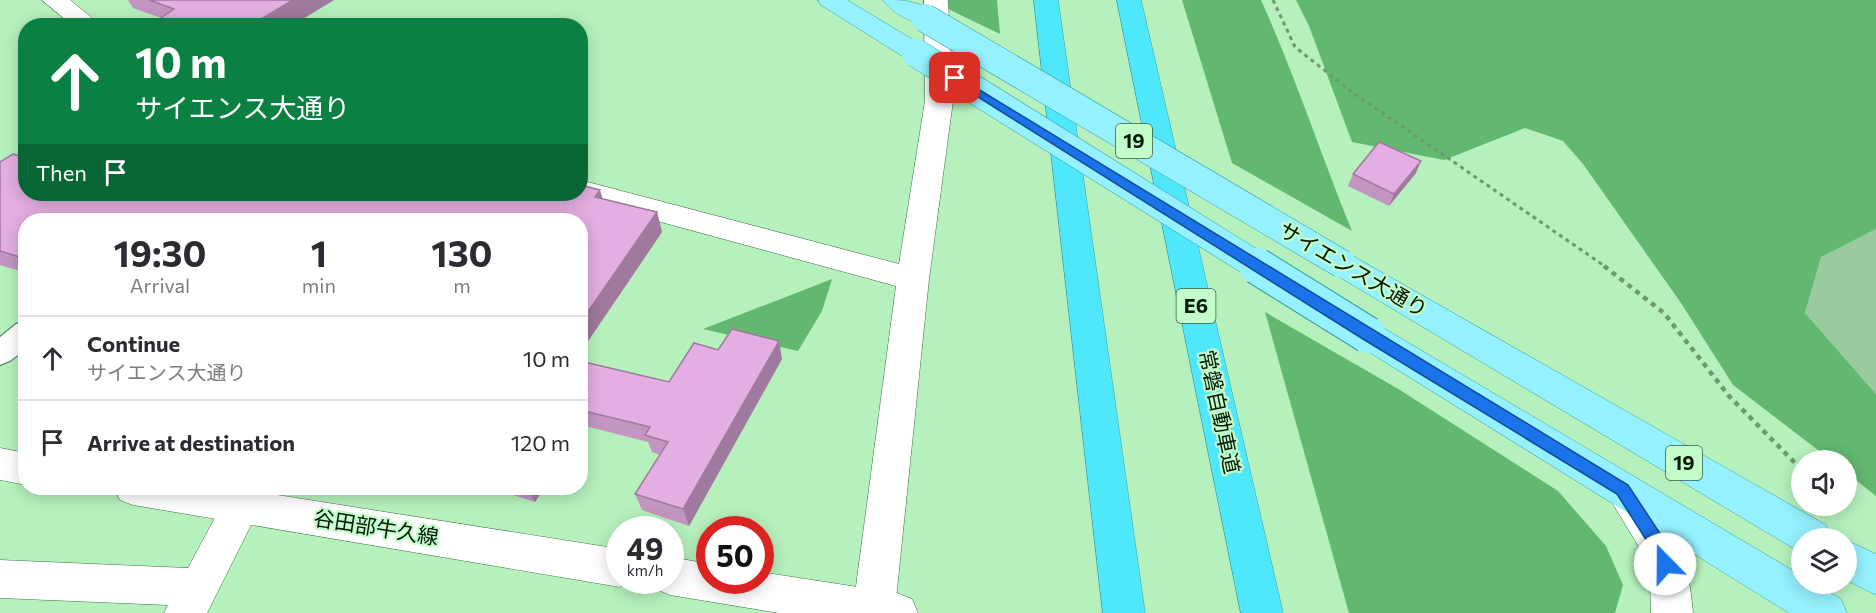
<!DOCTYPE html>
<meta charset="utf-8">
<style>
:root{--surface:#fff;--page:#f7f7f7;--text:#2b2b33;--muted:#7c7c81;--line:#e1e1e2}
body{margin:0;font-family:Commissioner,"Noto Sans JP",sans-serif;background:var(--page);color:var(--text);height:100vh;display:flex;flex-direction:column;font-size:22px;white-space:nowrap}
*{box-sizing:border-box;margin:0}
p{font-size:20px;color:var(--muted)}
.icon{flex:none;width:33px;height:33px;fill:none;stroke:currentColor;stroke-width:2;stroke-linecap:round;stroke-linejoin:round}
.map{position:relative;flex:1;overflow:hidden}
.details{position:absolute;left:18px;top:213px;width:570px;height:282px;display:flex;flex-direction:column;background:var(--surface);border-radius:24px;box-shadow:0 3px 15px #0003}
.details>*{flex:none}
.hud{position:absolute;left:18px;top:18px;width:570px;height:183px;border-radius:24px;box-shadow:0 3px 15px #0003;background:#0b8043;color:#fff;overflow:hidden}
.tools{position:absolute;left:1791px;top:450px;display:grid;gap:12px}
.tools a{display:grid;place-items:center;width:66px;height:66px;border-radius:50%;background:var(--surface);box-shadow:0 3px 15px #0003;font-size:30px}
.speed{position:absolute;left:606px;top:516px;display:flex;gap:12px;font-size:30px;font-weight:700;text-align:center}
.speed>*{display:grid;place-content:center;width:78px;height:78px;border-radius:50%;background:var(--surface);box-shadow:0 3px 15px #0003;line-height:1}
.speed small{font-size:15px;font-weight:400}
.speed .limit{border:9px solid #d22;background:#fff;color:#111}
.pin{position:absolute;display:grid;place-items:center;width:51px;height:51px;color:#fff;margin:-26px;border-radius:12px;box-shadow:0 3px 9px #0006}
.me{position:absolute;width:66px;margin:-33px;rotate:338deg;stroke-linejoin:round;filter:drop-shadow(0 0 4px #0008)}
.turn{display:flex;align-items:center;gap:21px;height:126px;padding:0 18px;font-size:27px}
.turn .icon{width:78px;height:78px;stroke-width:2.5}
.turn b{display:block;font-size:42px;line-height:51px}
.then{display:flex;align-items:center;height:57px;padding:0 18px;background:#0003;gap:12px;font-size:22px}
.eta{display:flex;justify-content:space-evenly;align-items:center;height:102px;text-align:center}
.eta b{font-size:36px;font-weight:700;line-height:42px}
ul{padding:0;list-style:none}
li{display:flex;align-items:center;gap:18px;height:84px;padding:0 18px;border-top:2px solid var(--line)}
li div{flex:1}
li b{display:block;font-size:22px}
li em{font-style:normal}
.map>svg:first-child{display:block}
.green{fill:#99cb9e}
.forest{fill:#62b870}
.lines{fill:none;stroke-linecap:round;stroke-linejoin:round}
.lane-casing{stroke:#396f42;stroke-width:2}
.street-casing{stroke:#396f42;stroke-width:1}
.secondary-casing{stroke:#396f42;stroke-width:1}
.primary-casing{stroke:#349ea5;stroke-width:1}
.highway-casing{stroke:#349ea5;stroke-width:1}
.path-far1{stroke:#6d9872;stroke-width:3;stroke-dasharray:4 4;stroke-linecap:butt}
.path{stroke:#6d9872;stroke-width:4.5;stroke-dasharray:5 5;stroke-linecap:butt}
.lane{fill:#fff;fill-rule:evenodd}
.street{fill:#fff;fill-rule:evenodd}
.secondary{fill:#fff;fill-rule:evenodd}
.primary{fill:#95f1fd;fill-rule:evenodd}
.highway{fill:#4ee7fb;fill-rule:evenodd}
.primary-bridge-far1-casing{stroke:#349ea5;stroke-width:29;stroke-linecap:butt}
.primary-bridge-casing{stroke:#349ea5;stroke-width:38;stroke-linecap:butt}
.primary-bridge-far1{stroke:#95f1fd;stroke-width:28}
.primary-bridge{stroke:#95f1fd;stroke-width:36}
.wall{fill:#c396c2}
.shaded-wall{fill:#9f7a9e}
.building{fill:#e3aee1;stroke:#9f7a9e;stroke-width:1.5}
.route{fill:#1a73e8;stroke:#114b97;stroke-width:1.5}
.labels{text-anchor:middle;stroke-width:4.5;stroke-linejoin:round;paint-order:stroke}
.shield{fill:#c3feca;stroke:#3d5c41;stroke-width:1.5}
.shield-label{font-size:20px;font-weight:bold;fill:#031706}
.street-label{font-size:21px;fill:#031706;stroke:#c3feca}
</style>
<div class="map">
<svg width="1876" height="613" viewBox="0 0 1876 613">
<rect width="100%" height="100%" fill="#b6f1bd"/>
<!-- green -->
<polygon class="green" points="1876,229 1876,394 1805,313 1821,257"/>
<!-- forest -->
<g class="forest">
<polygon points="948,0 997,0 1000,34 948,9"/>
<path d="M 1182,0 L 1261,0 C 1295,75 1321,155 1352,231 L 1232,163 Z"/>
<polygon points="1296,0 1876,0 1876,229 1821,257 1805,313 1876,394 1876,496 1847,473 1846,460 1831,460 1733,385 1681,303 1583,164 1563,141 1525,128 1444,160 1352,142 1309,26"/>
<polygon points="832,279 822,311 798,351 703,329"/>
<polygon points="1265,312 1400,390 1558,491 1606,546 1623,585 1615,613 1349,613"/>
</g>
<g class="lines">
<!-- lane casing -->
<g class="lane-casing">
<polygon id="lane" points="26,321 26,349 10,361 0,365 0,337 16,324"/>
</g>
<!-- street casing -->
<g class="street-casing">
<g id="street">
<polygon points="42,0 70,0 102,26 73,26"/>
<polygon points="924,0 948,0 953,101 929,279 895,609 893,613 855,613 853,609 896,286 569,197 567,194 580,194 580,180 899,264 925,101"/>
<polygon points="241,490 255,495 260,507 207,613 164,613 168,605 0,598 0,560 188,568 227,495"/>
</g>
</g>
<!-- secondary casing -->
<g class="secondary-casing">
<g id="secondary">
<polygon points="0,448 26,453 26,485 0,480"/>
<path d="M 1623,472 C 1642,479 1644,488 1655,504 C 1681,543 1689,566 1693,613 L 1651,613 L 1650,582 L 1642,552 L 1604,489 L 1610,477 Z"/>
<polygon points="114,488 233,488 620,549 620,580 634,580 620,587 133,505 120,500"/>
<polygon points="670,557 710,564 710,580 760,580 760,572 897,593 912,599 918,613 779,613 670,595 656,589 652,580 670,580"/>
</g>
</g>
<!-- primary casing -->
<g class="primary-casing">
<g id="primary">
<polygon points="818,0 847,0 925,47 929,53 925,59 916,61 907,59 821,5"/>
<path d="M 883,0 C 903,0 924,0 938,18 L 934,23 C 917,27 892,14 883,0 Z"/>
<polygon points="1342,252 1353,256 1826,525 1831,538 1802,538 1802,552 1798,551 1331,272 1326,264 1331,256"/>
<polygon points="1368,322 1380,326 1802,576 1802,584 1814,584 1841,599 1847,613 1789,613 1356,344 1351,335 1356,326"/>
<polygon points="1846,540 1876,554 1876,595 1846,580"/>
</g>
</g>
<!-- highway casing -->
<g class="highway-casing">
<g id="highway">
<polygon points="1034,0 1058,0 1145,613 1103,613"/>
<polygon points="1117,0 1141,0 1283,613 1241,613"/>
</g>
</g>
<!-- path-far1 -->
<polyline class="path-far1" points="1273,0 1295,47 1352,92 1606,267"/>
<!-- path -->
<polyline class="path" points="1604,266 1664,313 1729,396 1802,470"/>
<!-- lane -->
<use href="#lane" class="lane"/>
<!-- street -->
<use href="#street" class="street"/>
<!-- secondary -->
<use href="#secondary" class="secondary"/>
<!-- primary -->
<use href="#primary" class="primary"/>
<!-- highway -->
<use href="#highway" class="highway"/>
<!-- primary-bridge-far1 casing -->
<g class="primary-bridge-far1-casing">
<g id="primary-bridge-far1">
<polyline points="925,18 1342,264"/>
<polyline points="916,53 1259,267"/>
</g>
</g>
<!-- primary-bridge casing -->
<g class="primary-bridge-casing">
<polyline id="primary-bridge" points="1257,266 1368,335"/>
</g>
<!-- primary-bridge-far1 -->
<use href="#primary-bridge-far1" class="primary-bridge-far1"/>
<!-- primary-bridge -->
<use href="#primary-bridge" class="primary-bridge"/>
</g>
<!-- wall -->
<g class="wall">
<polygon points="128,0 334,0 291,26 158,26 155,22 161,18 133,8"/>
<polygon points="0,162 26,194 603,199 657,212 662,232 580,353 580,220 26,220 26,273 0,265"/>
<polygon points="1416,173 1389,206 1348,186 1353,174"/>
<polygon points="718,350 782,359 689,526 642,510 635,494 660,455 652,452 648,442 585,426 580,433 580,361 669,382"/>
<polygon points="493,488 544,488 535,502 494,489"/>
</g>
<!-- shaded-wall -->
<g class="shaded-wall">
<polygon points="293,0 334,0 291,26 249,26"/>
<polygon points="1421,161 1416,173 1389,206 1394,194"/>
<polygon points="600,190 606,210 595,197"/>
<polygon points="657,212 662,232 580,353 580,323"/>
<polygon points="779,341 782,359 689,526 683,509"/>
<polygon points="580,417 585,426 580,433"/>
<polygon points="527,488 544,488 535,502"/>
</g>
<!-- building -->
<g class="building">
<polygon points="149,0 293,0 249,26 164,26 155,22 174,9"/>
<polygon points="1379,142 1421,161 1394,194 1353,174"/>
<polygon points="13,154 26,158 26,194 580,194 580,185 600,190 595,197 657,212 580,323 580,220 26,220 26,259 0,251 0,162"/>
<polygon points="732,329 779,341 683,509 635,494 668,442 645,435 650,427 580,410 580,361 669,382 694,343 718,350"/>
</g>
<!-- route -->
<polygon class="route" points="955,75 1628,485 1665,541 1673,564 1670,570 1665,572 1659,570 1652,549 1617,494 1363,339 951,80 951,76"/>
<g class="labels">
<!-- shield labels -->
<g class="shield">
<rect x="1116" y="124" width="36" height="34" rx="4.5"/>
<rect x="1176.5" y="289" width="39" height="34" rx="4.5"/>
<rect x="1666" y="446" width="36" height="34" rx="4.5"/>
</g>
<g class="shield-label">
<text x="1134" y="148">19</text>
<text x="1196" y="313">E6</text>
<text x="1684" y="470">19</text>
</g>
<!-- street labels -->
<g class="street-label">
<text transform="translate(1353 270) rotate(30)" y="7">サイエンス大通り</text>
<text transform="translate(1219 412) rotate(78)" y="7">常磐自動車道</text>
<text transform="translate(376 528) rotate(9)" y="7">谷田部牛久線</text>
</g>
</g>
</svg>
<div class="tools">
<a><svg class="icon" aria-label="sound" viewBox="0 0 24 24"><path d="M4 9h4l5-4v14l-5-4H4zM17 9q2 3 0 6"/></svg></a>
<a><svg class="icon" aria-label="layers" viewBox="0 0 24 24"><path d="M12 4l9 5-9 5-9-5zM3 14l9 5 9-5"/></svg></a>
</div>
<div class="speed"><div>49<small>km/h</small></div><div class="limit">50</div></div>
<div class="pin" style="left:955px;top:78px;background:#d93025"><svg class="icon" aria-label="arrive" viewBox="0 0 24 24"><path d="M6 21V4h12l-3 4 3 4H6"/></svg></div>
<svg class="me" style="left:1665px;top:564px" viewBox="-20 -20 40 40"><circle r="19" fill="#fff"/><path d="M0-13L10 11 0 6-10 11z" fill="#1a73e8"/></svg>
<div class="hud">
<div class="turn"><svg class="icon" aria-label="ahead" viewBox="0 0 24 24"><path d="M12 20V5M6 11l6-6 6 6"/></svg><div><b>10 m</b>サイエンス大通り</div></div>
<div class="then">Then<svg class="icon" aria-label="arrive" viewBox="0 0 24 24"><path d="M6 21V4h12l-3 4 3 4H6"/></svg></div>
</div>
<section class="details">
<div class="eta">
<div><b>19:30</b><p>Arrival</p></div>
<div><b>1</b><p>min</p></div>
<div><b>130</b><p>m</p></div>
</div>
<ul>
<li><svg class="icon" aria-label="ahead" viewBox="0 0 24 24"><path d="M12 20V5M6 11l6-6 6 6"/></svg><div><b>Continue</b><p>サイエンス大通り</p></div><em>10 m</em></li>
<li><svg class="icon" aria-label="arrive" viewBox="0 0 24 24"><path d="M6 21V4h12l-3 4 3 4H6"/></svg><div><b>Arrive at destination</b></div><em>120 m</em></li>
</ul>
</section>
</div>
